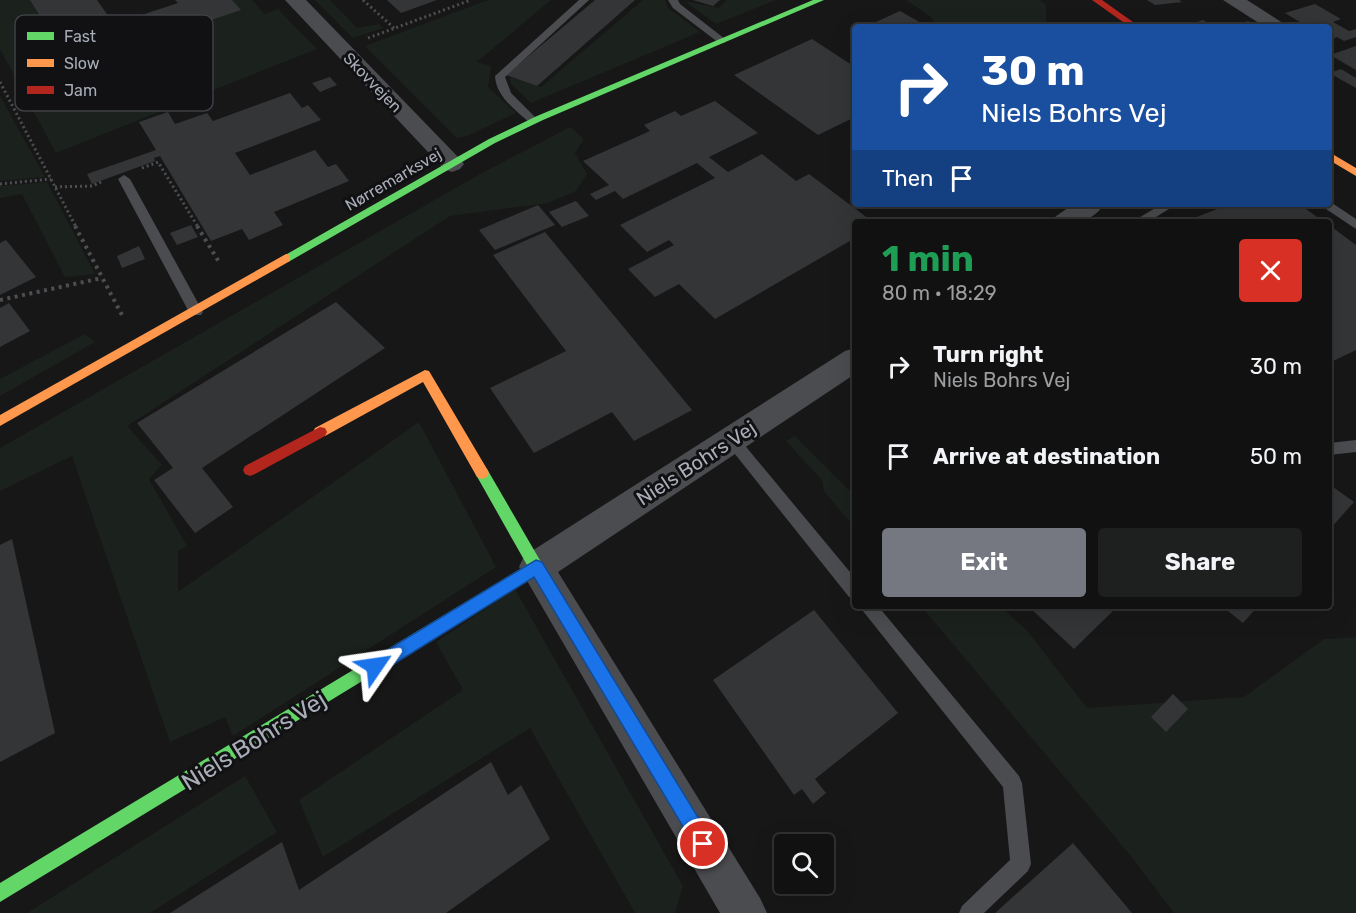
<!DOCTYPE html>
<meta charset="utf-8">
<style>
:root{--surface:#111;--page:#1e1f1f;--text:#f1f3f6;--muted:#9c9d9f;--line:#303131;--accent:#757880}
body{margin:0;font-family:Rubik,sans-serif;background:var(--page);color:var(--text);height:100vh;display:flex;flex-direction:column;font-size:22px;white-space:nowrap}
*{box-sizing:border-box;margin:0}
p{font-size:20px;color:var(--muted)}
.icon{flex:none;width:33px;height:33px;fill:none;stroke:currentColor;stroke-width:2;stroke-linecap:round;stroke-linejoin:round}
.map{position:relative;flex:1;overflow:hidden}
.side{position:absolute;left:852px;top:219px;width:480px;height:390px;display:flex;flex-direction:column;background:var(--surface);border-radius:6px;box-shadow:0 6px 24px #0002,0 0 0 2px var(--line)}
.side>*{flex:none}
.top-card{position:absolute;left:852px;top:24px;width:480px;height:183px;border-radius:6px;box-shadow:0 6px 24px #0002,0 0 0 2px var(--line);background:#1a4fa0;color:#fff;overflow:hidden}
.fabs{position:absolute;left:774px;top:834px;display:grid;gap:12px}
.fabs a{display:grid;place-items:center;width:60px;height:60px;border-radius:6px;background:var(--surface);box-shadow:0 6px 24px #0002,0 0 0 2px var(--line);font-size:30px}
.pin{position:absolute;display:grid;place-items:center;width:51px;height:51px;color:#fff;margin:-26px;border:3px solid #fff;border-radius:50%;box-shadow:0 2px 6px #0007}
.me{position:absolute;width:66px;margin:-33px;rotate:58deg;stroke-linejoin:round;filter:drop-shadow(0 0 4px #0008)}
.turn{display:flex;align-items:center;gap:21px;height:126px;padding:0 30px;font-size:27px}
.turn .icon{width:78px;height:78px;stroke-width:2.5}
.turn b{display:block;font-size:42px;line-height:51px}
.then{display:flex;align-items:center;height:57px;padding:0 30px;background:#0003;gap:12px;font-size:22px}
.round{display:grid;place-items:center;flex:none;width:63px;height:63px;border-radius:6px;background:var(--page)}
.summary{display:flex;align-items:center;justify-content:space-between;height:102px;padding:0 30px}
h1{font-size:36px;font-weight:700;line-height:45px;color:#1e9e55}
.action{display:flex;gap:12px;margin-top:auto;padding:12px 30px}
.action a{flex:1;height:69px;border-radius:6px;background:var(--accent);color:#fff;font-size:24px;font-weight:700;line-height:69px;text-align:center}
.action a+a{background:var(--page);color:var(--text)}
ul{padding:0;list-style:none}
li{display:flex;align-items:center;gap:18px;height:90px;padding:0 30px}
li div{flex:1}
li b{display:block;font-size:22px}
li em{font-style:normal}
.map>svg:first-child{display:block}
.green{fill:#1b211c}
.building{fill:#343537}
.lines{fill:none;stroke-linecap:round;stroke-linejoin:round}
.path-far1{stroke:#4d4e52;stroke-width:3;stroke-dasharray:2 3;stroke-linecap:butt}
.path{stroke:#4d4e52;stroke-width:4;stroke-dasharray:3 4.5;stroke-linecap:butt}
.lane{fill:#4b4c50;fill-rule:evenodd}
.street{fill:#4b4c50;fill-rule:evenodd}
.fast{fill:#63d668;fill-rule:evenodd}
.slow{fill:#ff974d;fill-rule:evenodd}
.jam{fill:#b3261e;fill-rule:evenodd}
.route{fill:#1a73e8;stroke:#114b97;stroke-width:1.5}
.labels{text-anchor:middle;stroke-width:6;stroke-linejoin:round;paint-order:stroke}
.far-street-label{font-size:16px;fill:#a8adb8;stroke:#111113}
.street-label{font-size:20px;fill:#a8adb8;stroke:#111113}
.near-street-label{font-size:24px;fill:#a8adb8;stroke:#111113}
.key{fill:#111113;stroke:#3e4045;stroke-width:1.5}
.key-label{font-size:16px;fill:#a8adb8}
</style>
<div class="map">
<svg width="1356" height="913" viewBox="0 0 1356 913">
<rect width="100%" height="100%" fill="#171717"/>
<!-- green -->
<g class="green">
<polygon points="0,0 32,0 45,20 38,27 19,33 43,72 76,60 89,75 134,61 124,44 229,0 252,0 265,14 278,9 317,49 56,153 0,49"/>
<polygon points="315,0 330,0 357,28 379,24 383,28 353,38"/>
<polygon points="488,0 551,0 477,62 491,66 488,87 516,113 467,136 457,138 365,46"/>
<polygon points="643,0 665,0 668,8 700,32 531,103 511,84 509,77 541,87"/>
<polygon points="727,0 776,0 716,24 684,1 719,8"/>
<polygon points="906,0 1040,0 1046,5 1046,24 1042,27 939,27 934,24 932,18"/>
<polygon points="0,96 45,177 0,181"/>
<polygon points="570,127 584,139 575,153 587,174 576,191 548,203 450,216 127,426 162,465 149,479 187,546 178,551 178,592 419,422 496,567 233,736 225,717 170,742 72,456 0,491 0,448 480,174"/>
<polygon points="47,182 95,274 65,277 22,194 0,198 0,186"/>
<polygon points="85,334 95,342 0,396 0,379"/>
<polygon points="795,436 855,496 855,528 824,491 822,480 786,441"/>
<polygon points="515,589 683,886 675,913 635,913 530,728 323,857 299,800 463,690 436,642"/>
<polygon points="921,606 1001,606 1029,633 1087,708 1244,697 1324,639 1356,637 1356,913 1174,913 1130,855"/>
<polygon points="245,776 277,832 150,913 27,913"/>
</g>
<!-- building -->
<g class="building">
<polygon points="30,0 97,0 114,24 178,3 175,0 232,0 241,10 196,25 194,22 45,71 20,33 40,27 36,21 42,19"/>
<polygon points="387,0 437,0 401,13"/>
<polygon points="595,0 635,0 537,86 506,75"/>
<polygon points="693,0 720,0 713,6"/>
<polygon points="1147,0 1179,0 1182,2 1155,5"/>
<polygon points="1315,4 1341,19 1333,22 1349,31 1356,29 1356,37 1344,41 1337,37 1330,40 1329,27 1308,27 1285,13"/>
<polygon points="900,11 928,27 865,27"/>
<polygon points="1203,20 1214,27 1184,27"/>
<polygon points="1248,21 1258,27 1231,27"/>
<polygon points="812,39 855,67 855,117 818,135 734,75"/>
<polygon points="1356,46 1356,70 1330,55"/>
<polygon points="1341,69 1356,78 1356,88 1329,73"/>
<polygon points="330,77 337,85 320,92 312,83"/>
<polygon points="290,93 302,108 308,105 321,120 235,153 250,175 315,150 328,167 336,164 349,181 274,212 283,225 249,240 242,229 211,241 160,156 154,158 155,161 92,184 87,174 156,150 139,122 168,112 175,124 207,113 213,121"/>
<polygon points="715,101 758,133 709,157 728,172 762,154 796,181 809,174 873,222 855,222 855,238 715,319 679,284 655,297 628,269 674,245 669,240 647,252 620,225 715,178 697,163 623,199 615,191 596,200 590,194 609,185 583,161 650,131 644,125 675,111 681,116"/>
<polygon points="576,201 589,216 562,227 549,212"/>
<polygon points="1230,204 1299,204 1324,222 1184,222"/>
<polygon points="538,205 555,225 495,250 479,230"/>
<polygon points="191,225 198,237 177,245 170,233"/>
<polygon points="1329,225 1356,245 1356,350 1329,363"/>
<polygon points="545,232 692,410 634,441 612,412 534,453 490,388 566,351 493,255"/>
<polygon points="6,240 36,277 0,295 0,243"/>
<polygon points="139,246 145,259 122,268 117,256"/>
<polygon points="336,302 385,348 202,468 233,507 195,533 154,480 173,468 137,423"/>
<polygon points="9,303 30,331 0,347 0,308"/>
<polygon points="1329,484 1354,502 1329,530"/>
<polygon points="12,539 55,733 0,762 0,545"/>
<polygon points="1028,606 1118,606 1074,649"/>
<polygon points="1222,606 1258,606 1243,623"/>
<polygon points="814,610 898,713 815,779 826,793 813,804 802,789 794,795 713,680"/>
<polygon points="1173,694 1188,709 1166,732 1151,717"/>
<polygon points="491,762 508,795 521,785 550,839 446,913 170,913 282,842 299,890"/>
<polygon points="1073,843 1132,913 995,913"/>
</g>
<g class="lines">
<!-- path-far1 -->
<g class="path-far1">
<polyline points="363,0 394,28"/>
<polyline points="368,38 471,0"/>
<polyline points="0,82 76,227"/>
<polyline points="142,168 158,162 198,227"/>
<polyline points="0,184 51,179"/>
<polyline points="55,187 92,186 101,182"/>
</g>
<!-- path -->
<g class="path">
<polyline points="75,226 123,317"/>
<polyline points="197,226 219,262"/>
<polyline points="0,300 102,278"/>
</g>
<!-- lane -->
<g class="lane">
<path d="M 579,0 L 589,0 L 505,77 L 511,93 L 539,121 L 530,123 C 516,110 496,97 495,76 Z"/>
<polygon points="668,0 678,0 680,4 725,39 725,43 719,43 673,8"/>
<polygon points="124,175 130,179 203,312 201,315 191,315 189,312 118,179"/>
<polygon points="1329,201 1356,219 1356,229 1323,207 1321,204 1329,204"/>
<polygon points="1162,204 1177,204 1148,222 1132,222"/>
<polygon points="732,434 737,436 855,578 855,599 849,597 727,444 725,440 727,436"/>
<polygon points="1356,440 1356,452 1329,455 1329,443"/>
<polygon points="859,606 878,606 1019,776 1022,783 1031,864 1028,871 984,913 959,913 962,906 1010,860 1003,787"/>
</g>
<!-- street -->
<g class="street">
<polygon points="285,0 306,0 460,159 464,164 460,169 452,172 444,169"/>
<polygon points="1223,0 1247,0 1289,27 1265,27"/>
<path d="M 1074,204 L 1104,204 C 1092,224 1073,222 1052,222 L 1056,216 Z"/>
<polygon points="855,348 855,374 558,572 760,898 767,913 720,913 519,567 524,556 845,351"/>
</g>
<!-- fast -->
<g class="fast">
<polygon points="813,0 824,0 543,120 495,143 290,261 286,262 280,258 489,139 537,116"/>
<polygon points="482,467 487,469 541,562 543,567 541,572 0,902 0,883 527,565 475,473 477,469"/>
</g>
<!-- slow -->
<g class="slow">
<polygon points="1329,152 1356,168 1356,176 1329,160"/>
<polygon points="286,254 290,255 290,261 0,426 0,415"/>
<polygon points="425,370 429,371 487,469 489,473 487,477 482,479 477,477 423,382 325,436 315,436 313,432 315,428"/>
</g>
<!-- jam -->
<g class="jam">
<polygon points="1092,0 1102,0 1140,27 1130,27"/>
<polygon points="320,427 325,428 327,432 325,436 255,474 250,476 245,474 243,470 245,466"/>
</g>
</g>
<!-- route -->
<polygon class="route" points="536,560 542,562 710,837 712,844 710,850 703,853 697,850 534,577 381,672 375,674 369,672 367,666 369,661"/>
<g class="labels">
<!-- far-street labels -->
<g class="far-street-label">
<text transform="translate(373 82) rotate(46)" y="6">Skovvejen</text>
<text transform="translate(393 179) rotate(-30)" y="6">Nørremarksvej</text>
</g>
<!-- street labels -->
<g class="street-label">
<text transform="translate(696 463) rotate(-33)" y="7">Niels Bohrs Vej</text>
</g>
<!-- near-street labels -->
<g class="near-street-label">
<text transform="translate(254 741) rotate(-32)" y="8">Niels Bohrs Vej</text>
</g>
</g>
<!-- legend -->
<rect x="15" y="15" width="198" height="96" rx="9" class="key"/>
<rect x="27" y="32" width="27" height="8" fill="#63d668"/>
<rect x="27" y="59" width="27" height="8" fill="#ff974d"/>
<rect x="27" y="86" width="27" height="8" fill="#b3261e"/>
<g class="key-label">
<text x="64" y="42">Fast</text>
<text x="64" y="69">Slow</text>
<text x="64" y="96">Jam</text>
</g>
</svg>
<div class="fabs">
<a><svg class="icon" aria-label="search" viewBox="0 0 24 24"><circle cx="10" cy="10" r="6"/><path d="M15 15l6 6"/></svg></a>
</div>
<div class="pin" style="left:703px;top:844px;background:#d93025"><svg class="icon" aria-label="arrive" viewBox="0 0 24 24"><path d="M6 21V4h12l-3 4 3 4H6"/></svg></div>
<svg class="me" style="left:375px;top:666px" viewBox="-20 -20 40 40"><path d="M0-17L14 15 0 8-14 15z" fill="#1a73e8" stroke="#fff" stroke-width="4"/></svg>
<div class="top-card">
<div class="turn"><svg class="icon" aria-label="right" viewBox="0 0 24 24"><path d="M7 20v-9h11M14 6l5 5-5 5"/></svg><div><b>30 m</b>Niels Bohrs Vej</div></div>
<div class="then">Then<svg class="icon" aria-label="arrive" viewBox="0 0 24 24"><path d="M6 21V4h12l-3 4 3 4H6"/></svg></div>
</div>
<section class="side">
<div class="summary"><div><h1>1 min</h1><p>80 m · 18:29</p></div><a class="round" style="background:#d93025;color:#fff"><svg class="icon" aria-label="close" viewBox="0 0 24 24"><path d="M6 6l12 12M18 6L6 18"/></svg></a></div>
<ul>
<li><svg class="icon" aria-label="right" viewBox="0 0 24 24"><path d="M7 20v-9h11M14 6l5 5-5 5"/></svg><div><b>Turn right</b><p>Niels Bohrs Vej</p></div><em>30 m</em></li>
<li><svg class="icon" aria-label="arrive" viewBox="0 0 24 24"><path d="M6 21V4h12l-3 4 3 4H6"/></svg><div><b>Arrive at destination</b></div><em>50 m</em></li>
</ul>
<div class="action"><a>Exit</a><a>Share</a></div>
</section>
</div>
